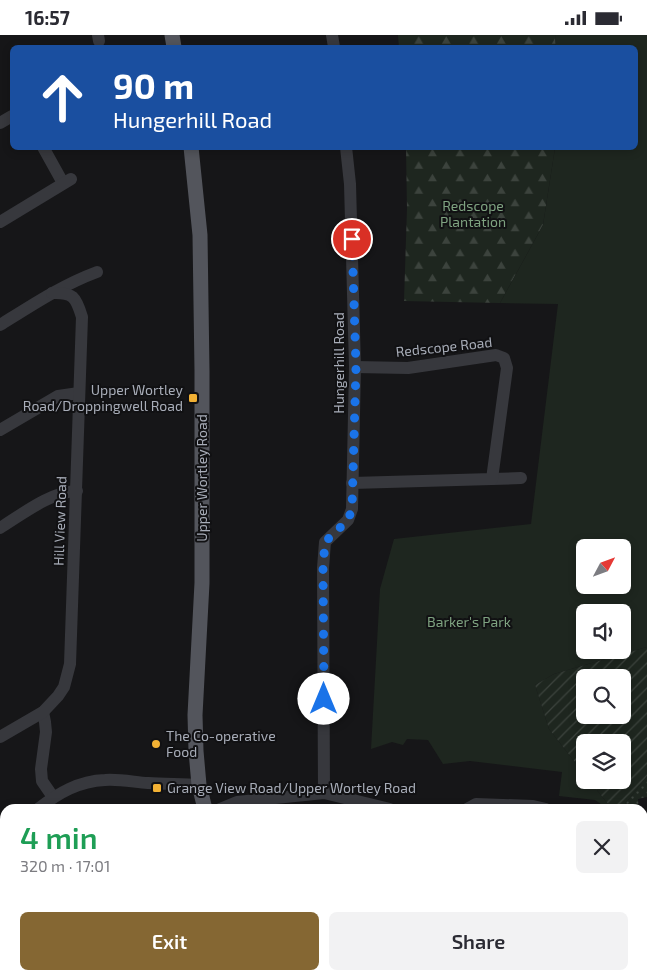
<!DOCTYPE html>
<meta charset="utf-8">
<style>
:root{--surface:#fff;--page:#f2f2f3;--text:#2b2b33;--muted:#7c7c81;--accent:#856733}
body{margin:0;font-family:"Exo 2",sans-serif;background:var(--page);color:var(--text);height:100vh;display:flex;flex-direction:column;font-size:19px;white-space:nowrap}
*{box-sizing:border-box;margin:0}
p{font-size:16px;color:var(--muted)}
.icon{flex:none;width:28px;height:28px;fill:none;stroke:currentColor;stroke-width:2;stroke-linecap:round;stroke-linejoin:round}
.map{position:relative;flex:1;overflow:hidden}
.side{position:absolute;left:0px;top:769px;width:648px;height:176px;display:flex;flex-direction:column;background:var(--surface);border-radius:15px 15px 0 0;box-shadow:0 2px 8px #0003}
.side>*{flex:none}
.guide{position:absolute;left:10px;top:10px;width:628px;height:105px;border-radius:8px;box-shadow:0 2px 8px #0003;background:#1a4fa0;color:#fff;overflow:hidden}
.needle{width:32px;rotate:49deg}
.controls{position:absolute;left:576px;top:504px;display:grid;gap:10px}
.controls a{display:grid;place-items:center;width:55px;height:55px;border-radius:8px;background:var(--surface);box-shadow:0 2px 8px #0003;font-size:25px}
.pin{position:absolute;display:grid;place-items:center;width:42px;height:42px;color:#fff;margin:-21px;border:2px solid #fff;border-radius:50%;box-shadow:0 1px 5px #0007}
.me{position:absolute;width:55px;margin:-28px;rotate:0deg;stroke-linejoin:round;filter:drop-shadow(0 0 4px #0008)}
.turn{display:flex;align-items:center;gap:18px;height:105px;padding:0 20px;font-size:22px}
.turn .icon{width:65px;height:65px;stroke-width:2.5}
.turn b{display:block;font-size:35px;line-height:42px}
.round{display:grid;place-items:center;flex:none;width:52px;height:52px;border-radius:8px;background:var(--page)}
.summary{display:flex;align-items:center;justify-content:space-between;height:85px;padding:0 20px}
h1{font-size:30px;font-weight:600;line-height:38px;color:#1e9e55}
.button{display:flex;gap:10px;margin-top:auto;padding:10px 20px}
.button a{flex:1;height:58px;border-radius:8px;background:var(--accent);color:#fff;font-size:20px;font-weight:600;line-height:58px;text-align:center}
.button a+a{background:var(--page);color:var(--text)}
.status{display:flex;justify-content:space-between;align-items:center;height:35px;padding:0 25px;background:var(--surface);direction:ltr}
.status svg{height:14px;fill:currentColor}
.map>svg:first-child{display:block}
.grass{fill:url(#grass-dots)}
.forest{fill:url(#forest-firs)}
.park{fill:#1e261f;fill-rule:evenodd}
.garden{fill:url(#garden-furrows);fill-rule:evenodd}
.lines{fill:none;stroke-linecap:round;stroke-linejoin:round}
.minor{stroke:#37383d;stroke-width:12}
.major{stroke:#53555c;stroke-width:15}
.route{stroke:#1a73e8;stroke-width:9;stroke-dasharray:0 16.2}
.poi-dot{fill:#f2b134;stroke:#111113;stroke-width:2}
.labels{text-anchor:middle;stroke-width:4;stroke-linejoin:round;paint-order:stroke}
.park-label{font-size:14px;fill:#7fa381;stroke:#111113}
.street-label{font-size:14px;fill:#a8adb8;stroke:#111113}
.poi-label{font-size:14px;fill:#a8adb8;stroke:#111113;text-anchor:start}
</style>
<div class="status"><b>16:57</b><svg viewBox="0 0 49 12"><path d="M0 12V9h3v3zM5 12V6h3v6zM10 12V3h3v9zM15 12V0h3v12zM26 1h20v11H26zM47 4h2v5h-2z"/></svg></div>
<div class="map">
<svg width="647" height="944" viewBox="0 0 647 944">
<defs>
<pattern id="grass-dots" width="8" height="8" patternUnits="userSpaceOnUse" patternTransform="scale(1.25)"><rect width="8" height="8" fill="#1e261f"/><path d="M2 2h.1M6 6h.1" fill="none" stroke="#3c433d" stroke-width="1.8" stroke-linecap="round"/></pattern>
<pattern id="forest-firs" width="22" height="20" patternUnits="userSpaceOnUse" patternTransform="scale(1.25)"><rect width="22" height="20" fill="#1e261f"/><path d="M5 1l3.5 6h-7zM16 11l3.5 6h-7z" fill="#3c433d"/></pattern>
<pattern id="garden-furrows" width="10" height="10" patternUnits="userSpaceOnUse" patternTransform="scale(1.25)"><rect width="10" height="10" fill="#1e261f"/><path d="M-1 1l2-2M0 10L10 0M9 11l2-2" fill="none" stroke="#3c433d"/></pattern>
</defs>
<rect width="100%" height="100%" fill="#161618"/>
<!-- grass -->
<polygon class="grass" points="647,741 647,762 638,764 639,774 631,774 625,769"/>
<!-- forest -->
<g class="forest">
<polygon points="398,0 555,0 556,12 399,12"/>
<polygon points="406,113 555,113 543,190 500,268 404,266 407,174"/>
</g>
<!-- park -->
<path class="park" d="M 555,0 L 647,0 L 647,612 L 554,639 L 535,650 L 549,694 L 585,740 L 585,745 L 589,745 L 612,774 L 608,774 L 595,765 L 559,761 L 562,737 L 470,726 L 443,729 L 428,705 L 407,704 L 403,710 L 392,707 L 371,714 L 380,554 L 394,504 L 531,489 L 558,269 L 500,268 L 543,190 L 555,113 L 635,112 L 635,12 L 556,12 ZM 585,512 L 622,512 L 622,550 L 585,550 ZM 585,578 L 622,578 L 622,615 L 585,615 Z"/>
<!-- garden -->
<path class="garden" d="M 647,612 L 647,741 L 621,774 L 612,774 L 589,745 L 622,745 L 622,708 L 585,708 L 585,740 L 549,694 L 535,650 L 554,639 ZM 585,642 L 622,642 L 622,680 L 585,680 Z"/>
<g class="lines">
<!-- minor -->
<g class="minor">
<polyline points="98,0 99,6"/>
<polyline points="332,0 334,12"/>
<polyline points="0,88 12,81"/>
<polyline points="43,112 63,148"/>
<polyline points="0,187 71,144"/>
<path d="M 0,290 C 32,270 62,250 97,237"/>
<polyline points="0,395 58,361 79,358"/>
<polyline points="492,444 521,443"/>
<polyline points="352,448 492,444 507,333 504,323 496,320 408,333 355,332"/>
<path d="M 0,493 C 21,480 52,456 77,456"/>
<polyline points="43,677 45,687 46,697 41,734 42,746 53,762"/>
<path d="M 0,702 L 43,677 L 58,661 L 64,652 L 70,629 L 82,282 C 76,262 73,257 52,258"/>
<polyline points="324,758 323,533 325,507 348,485 352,474 355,332 350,149 346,112"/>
<path d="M 38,774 C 58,758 79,746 105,745 C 119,744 134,747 148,748 C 165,749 182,749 199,750"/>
<polyline points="220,774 237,767 324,758 390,774"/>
<polyline points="467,774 476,769 533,771 546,774"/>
<polyline points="0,804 5,801"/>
<polyline points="642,872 647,871"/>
<polyline points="449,940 452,944"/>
<polyline points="550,940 552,944"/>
<polyline points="95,944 98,940"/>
</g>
<!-- major -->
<g class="major">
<polyline points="172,0 174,12"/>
<polyline points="191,112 200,200 202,336 202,548 195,680 196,716 199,750 205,774"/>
<polyline points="304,940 307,944"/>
</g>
</g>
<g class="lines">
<!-- route -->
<polyline class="route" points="324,664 323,533 325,507 348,485 352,474 356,332 352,204"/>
</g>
<!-- markers -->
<g class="poi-dot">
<rect x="188" y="358" width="10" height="10" rx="2.5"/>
<circle cx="156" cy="709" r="5"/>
<rect x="152" y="748" width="10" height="10" rx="2.5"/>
</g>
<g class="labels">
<!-- park labels -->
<g class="park-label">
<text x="473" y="176">Redscope<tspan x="473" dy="16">Plantation</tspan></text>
<text x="469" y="592">Barker's Park</text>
</g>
<!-- street labels -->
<g class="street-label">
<text transform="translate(444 312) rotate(-6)" y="5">Redscope Road</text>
<text transform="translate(339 328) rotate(-90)" y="5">Hungerhill Road</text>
<text transform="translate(202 443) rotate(-90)" y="5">Upper Wortley Road</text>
<text transform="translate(60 486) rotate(-88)" y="5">Hill View Road</text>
</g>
<!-- poi labels -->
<g class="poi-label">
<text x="183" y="360" text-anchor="end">Upper Wortley<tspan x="183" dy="16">Road/Droppingwell Road</tspan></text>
<text x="166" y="706">The Co-operative<tspan x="166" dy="16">Food</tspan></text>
<text x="167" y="758">Grange View Road/Upper Wortley Road</text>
</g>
</g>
</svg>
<div class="controls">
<a><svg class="needle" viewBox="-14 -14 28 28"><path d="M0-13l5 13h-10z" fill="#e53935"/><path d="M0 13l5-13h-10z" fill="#7c7c81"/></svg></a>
<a><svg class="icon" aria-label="sound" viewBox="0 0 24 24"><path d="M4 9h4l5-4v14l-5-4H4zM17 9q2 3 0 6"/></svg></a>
<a><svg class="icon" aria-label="search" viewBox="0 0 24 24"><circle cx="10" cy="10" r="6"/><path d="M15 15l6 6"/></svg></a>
<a><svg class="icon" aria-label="layers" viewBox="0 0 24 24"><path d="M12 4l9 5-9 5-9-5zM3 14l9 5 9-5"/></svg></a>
</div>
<div class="pin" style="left:352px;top:204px;background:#d93025"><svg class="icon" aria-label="arrive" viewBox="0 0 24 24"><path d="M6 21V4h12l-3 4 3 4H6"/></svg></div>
<svg class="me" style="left:324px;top:664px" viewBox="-20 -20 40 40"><circle r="19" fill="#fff"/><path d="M0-13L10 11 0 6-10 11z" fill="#1a73e8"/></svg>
<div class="guide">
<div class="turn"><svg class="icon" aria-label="ahead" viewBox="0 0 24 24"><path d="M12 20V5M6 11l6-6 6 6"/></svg><div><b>90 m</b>Hungerhill Road</div></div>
</div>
<section class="side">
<div class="summary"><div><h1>4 min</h1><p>320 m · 17:01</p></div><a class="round"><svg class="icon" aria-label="close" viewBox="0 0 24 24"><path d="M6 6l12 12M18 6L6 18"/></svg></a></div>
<div class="button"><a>Exit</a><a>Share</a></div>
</section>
</div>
